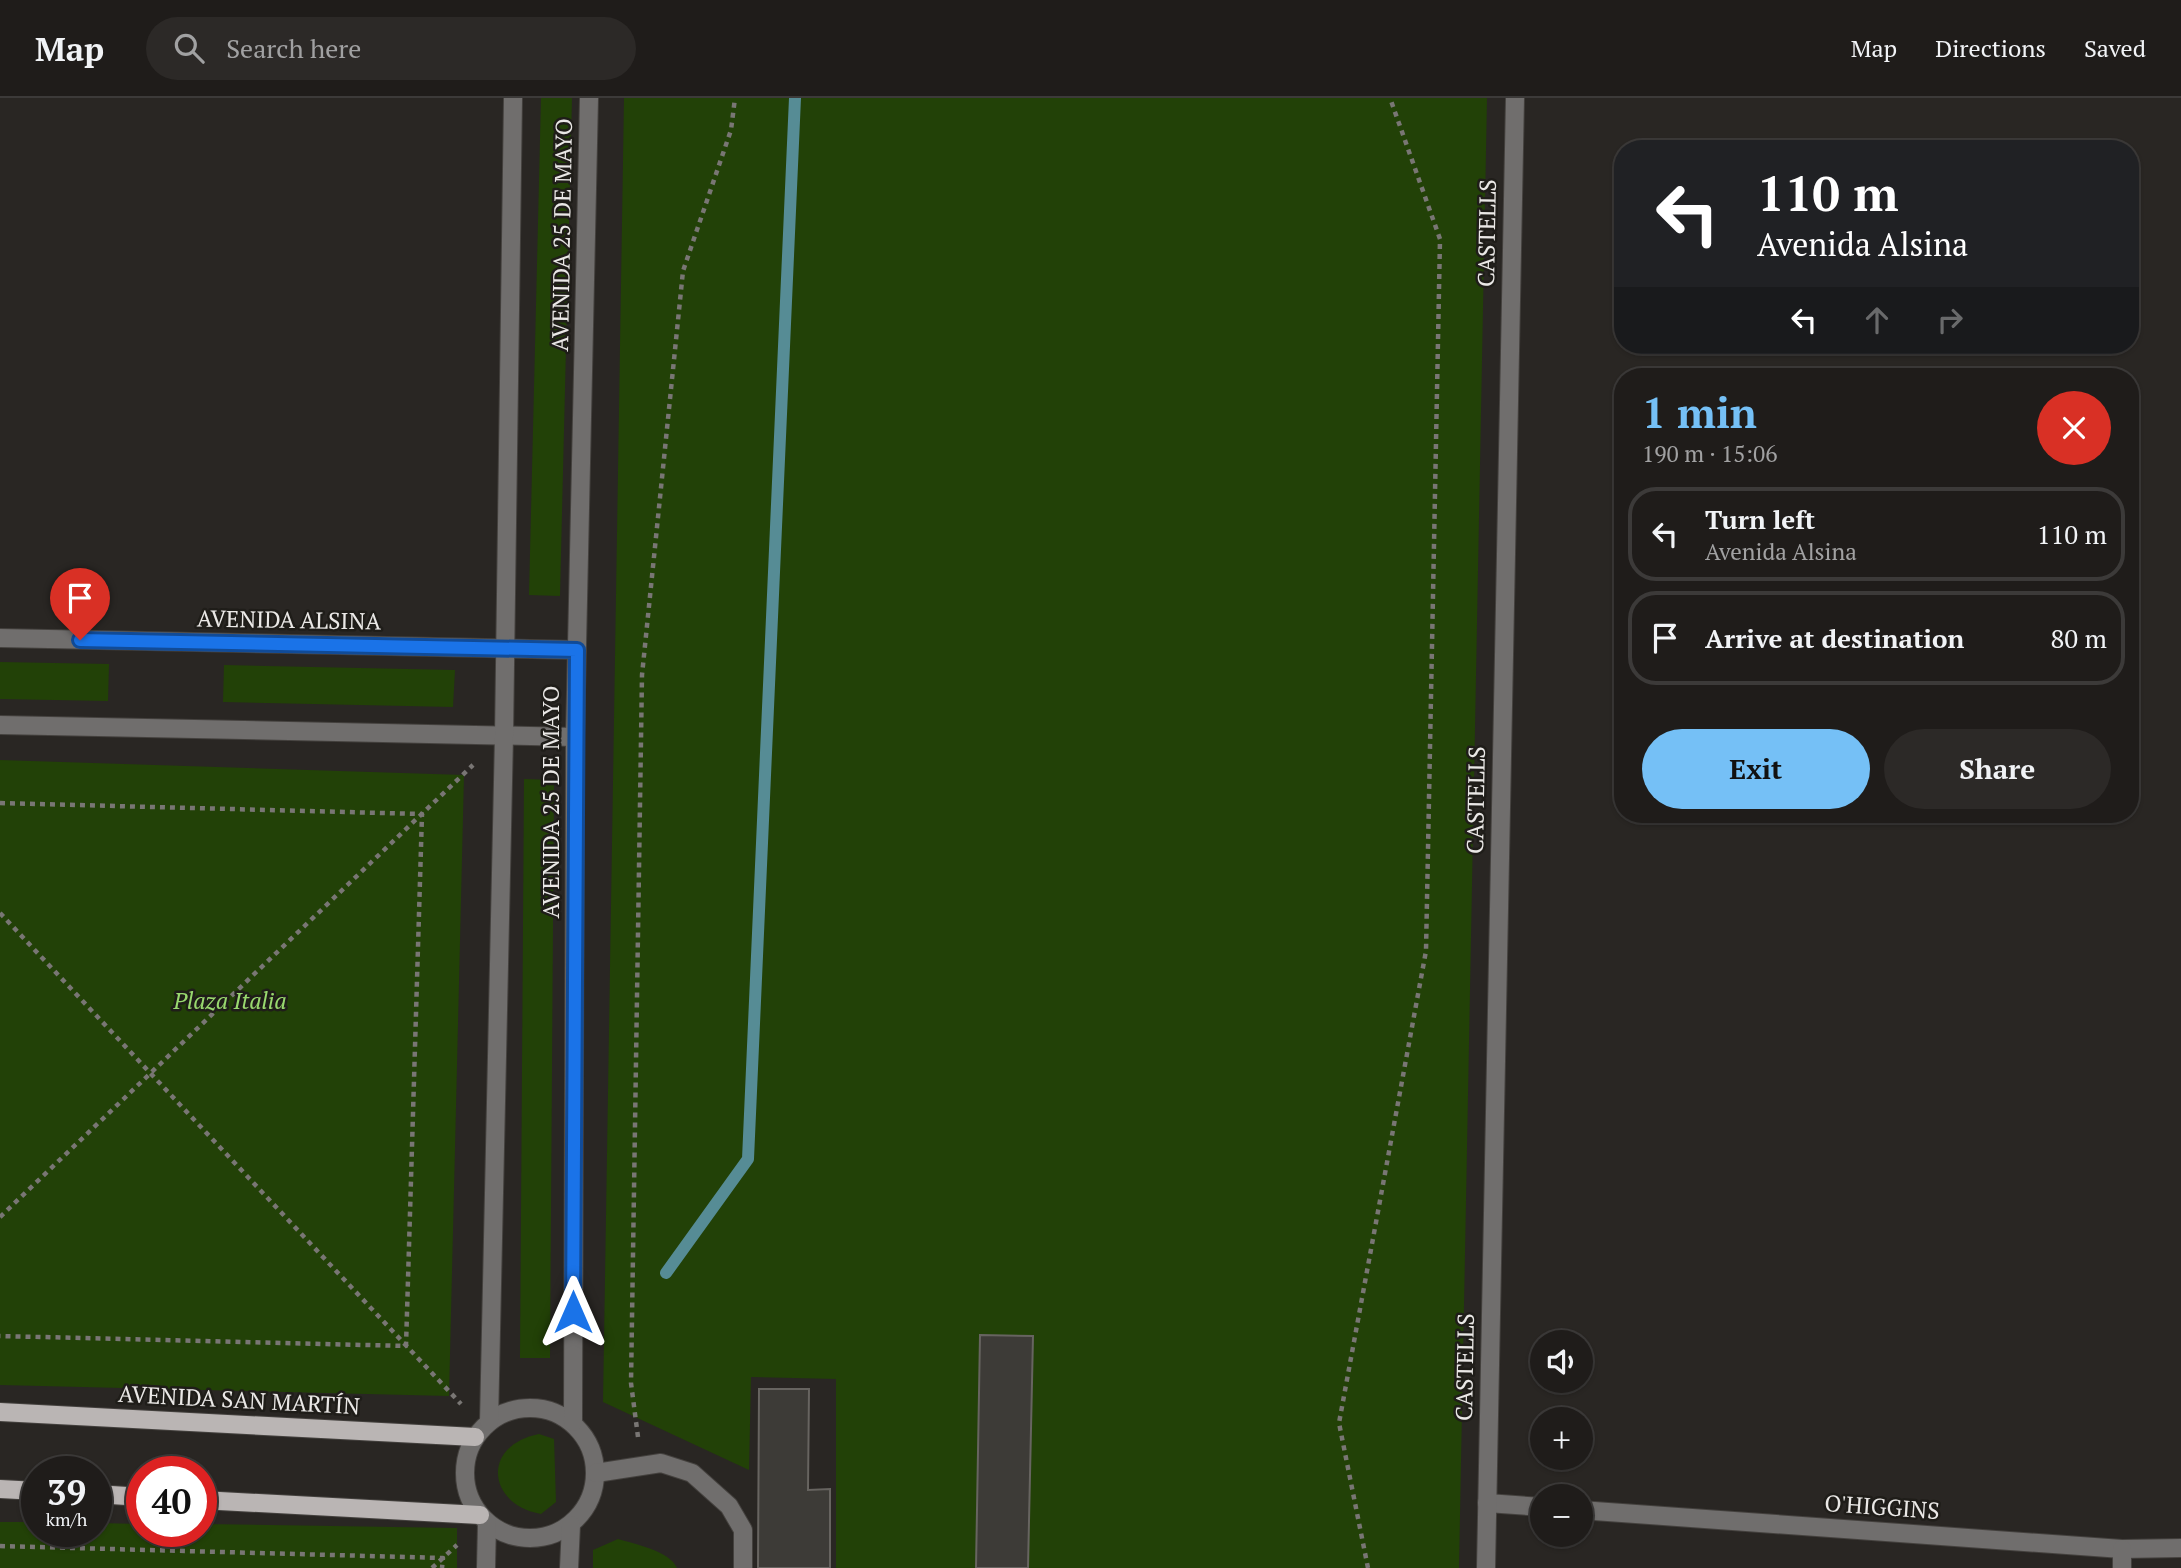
<!DOCTYPE html>
<meta charset="utf-8">
<style>
:root{--surface:#1f1c1a;--page:#2c2927;--text:#f1f3f6;--muted:#a1a1a2;--line:#3c3a39;--accent:#75c0f6}
body{margin:0;font-family:"PT Serif",serif;background:var(--page);color:var(--text);height:100vh;display:flex;flex-direction:column;font-size:26px;white-space:nowrap}
*{box-sizing:border-box;margin:0}
p{font-size:23px;color:var(--muted)}
.icon{flex:none;width:38px;height:38px;fill:none;stroke:currentColor;stroke-width:2;stroke-linecap:round;stroke-linejoin:round}
.map{position:relative;flex:1;overflow:hidden}
.side{position:absolute;left:1614px;top:270px;width:525px;height:455px;display:flex;flex-direction:column;background:var(--surface);border-radius:28px;box-shadow:0 2px 5px #0004,0 0 0 2px var(--line)}
.side>*{flex:none}
.banner{position:absolute;left:1614px;top:42px;width:525px;height:214px;border-radius:28px;box-shadow:0 2px 5px #0004,0 0 0 2px var(--line);background:#202124;color:#fff;overflow:hidden}
.tools{position:absolute;left:1530px;top:1232px;display:grid;gap:14px}
.tools a{display:grid;place-items:center;width:63px;height:63px;border-radius:50%;background:var(--surface);box-shadow:0 2px 5px #0004,0 0 0 2px var(--line);font-size:35px}
.speed{position:absolute;left:21px;top:1358px;display:flex;gap:14px;font-size:35px;font-weight:700;text-align:center}
.speed>*{display:grid;place-content:center;width:91px;height:91px;border-radius:50%;background:var(--surface);box-shadow:0 2px 5px #0004,0 0 0 2px var(--line);line-height:1}
.speed small{font-size:18px;font-weight:400}
.speed .limit{border:10px solid #d22;background:#fff;color:#111}
.pin{position:absolute;display:grid;place-items:center;width:60px;height:60px;color:#fff;margin:-72px -30px;border-radius:50% 50% 50% 0;rotate:-45deg;box-shadow:0 0 7px #0007}
.pin .icon{rotate:45deg}
.me{position:absolute;width:77px;margin:-38px;rotate:0deg;stroke-linejoin:round;filter:drop-shadow(0 0 5px #0008)}
.turn{display:flex;align-items:center;gap:24px;height:147px;padding:0 28px;font-size:32px}
.turn .icon{width:91px;height:91px;stroke-width:2.5}
.turn b{display:block;font-size:49px;line-height:60px}
.lanes{display:flex;align-items:center;height:66px;padding:0 28px;background:#0003;justify-content:center;gap:35px;direction:ltr}
.lanes .off{opacity:.35}
.round{display:grid;place-items:center;flex:none;width:74px;height:74px;border-radius:37px;background:var(--page)}
.head{display:flex;align-items:center;justify-content:space-between;height:119px;padding:0 28px}
h1{font-size:42px;font-weight:600;line-height:52px;color:var(--accent)}
.action{display:flex;gap:14px;margin-top:auto;padding:14px 28px}
.action a{flex:1;height:80px;border-radius:42px;background:var(--accent);color:#111;font-size:28px;font-weight:600;line-height:80px;text-align:center}
.action a+a{background:var(--page);color:var(--text)}
ul{padding:0;list-style:none}
li{display:flex;align-items:center;gap:21px;height:94px;margin:0 14px 10px;padding:0 14px;border:4px solid var(--line);border-radius:28px}
li div{flex:1}
li b{display:block;font-size:26px}
li em{font-style:normal}
header{display:flex;align-items:center;gap:42px;box-sizing:border-box;height:98px;padding:0 35px;background:var(--surface);border-bottom:2px solid var(--line)}
header strong{font-size:33px}
nav{display:flex;gap:38px;margin-inline-start:auto;font-size:24px}
.search{width:490px;height:63px;background:var(--page);display:flex;align-items:center;gap:18px;box-sizing:border-box;padding:0 24px;border-radius:38px;color:var(--muted);font-size:26px}
.map>svg:first-child{display:block}
.green{fill:#224107}
.lines{fill:none;stroke-linecap:round;stroke-linejoin:round}
.stream{stroke:#568c95;stroke-width:12}
.building{fill:#3d3b37;stroke:#676460;stroke-width:2}
.minor-casing{stroke:#44413e;stroke-width:20}
.major-casing{stroke:#44413e;stroke-width:20}
.path{stroke:#797674;stroke-width:4.5;stroke-dasharray:5 5;stroke-linecap:butt}
.minor{stroke:#706e6d;stroke-width:18}
.major{stroke:#bab5b4;stroke-width:18}
.route-casing{stroke:#114b97;stroke-width:18}
.route{stroke:#1a73e8;stroke-width:12}
.labels{text-anchor:middle;stroke-width:5;stroke-linejoin:round;paint-order:stroke}
.street-label{font-size:23px;fill:#eae8e6;stroke:#1f1d19}
.park-label{font-size:23px;font-style:italic;fill:#99d96e;stroke:#1f1d19}
</style>
<header>
<strong>Map</strong>
<div class="search"><svg class="icon" aria-label="search" viewBox="0 0 24 24"><circle cx="10" cy="10" r="6"/><path d="M15 15l6 6"/></svg>Search here</div>
<nav><a>Map</a><a>Directions</a><a>Saved</a></nav>
</header>
<div class="map">
<svg width="2181" height="1470" viewBox="0 0 2181 1470">
<rect width="100%" height="100%" fill="#292623"/>
<!-- green -->
<g class="green">
<polygon points="541,0 572,0 560,498 529,497"/>
<polygon points="624,0 1487,0 1459,1470 836,1470 836,1281 751,1279 749,1372 603,1304"/>
<polygon points="0,564 109,566 108,603 0,601"/>
<polygon points="224,567 455,572 453,609 223,604"/>
<polygon points="0,662 464,677 449,1298 0,1287"/>
<polygon points="524,681 554,682 550,1260 520,1260"/>
<path d="M 539,1336 L 554,1341 L 556,1404 L 541,1416 C 488,1407 480,1348 539,1336 Z"/>
<polygon points="0,1424 37,1424 37,1433 96,1433 96,1425 142,1426 142,1433 201,1433 201,1426 457,1430 457,1470 0,1470"/>
<path d="M 618,1441 C 635,1446 670,1453 677,1470 L 593,1470 L 593,1452 Z"/>
</g>
<g class="lines">
<!-- stream -->
<polyline class="stream" points="666,1175 748,1061 795,0"/>
</g>
<!-- building -->
<g class="building">
<polygon points="980,1237 1033,1238 1028,1470 976,1470"/>
<polygon points="759,1291 809,1291 808,1392 830,1391 830,1470 758,1470"/>
</g>
<g class="lines">
<!-- minor casing -->
<g class="minor-casing">
<g id="minor">
<polyline points="0,540 577,552"/>
<polyline points="0,627 575,639"/>
<circle cx="530" cy="1375" r="65"/>
<polyline points="489,1324 504,638 513,0"/>
<polyline points="573,1324 575,639 589,0"/>
<polyline points="596,1375 661,1365 692,1375 729,1408 743,1432 743,1470"/>
<polyline points="1487,1405 1542,1409"/>
<polyline points="1580,1412 2122,1451 2181,1450"/>
<polyline points="486,1470 487,1425"/>
<polyline points="569,1470 571,1427"/>
<polyline points="1486,1470 1515,0"/>
<polyline points="2122,1470 2122,1451"/>
</g>
</g>
<!-- major casing -->
<g class="major-casing">
<g id="major">
<polyline points="0,1314 475,1339"/>
<polyline points="0,1391 37,1393"/>
<polyline points="96,1396 142,1399"/>
<polyline points="201,1402 480,1417"/>
</g>
</g>
<!-- path -->
<g class="path">
<polyline points="0,705 422,716 406,1248 0,1238"/>
<polyline points="0,815 461,1306"/>
<polyline points="0,1119 473,667"/>
<polyline points="638,1339 631,1285 642,577 683,173 731,32 735,0"/>
<polyline points="0,1448 443,1460 442,1470"/>
<polyline points="432,1470 457,1447"/>
<polyline points="1368,1470 1339,1325 1426,853 1440,141 1390,0"/>
</g>
<!-- minor -->
<use href="#minor" class="minor"/>
<!-- major -->
<use href="#major" class="major"/>
</g>
<g class="lines">
<!-- route casing -->
<g class="route-casing">
<polyline id="route" points="80,542 577,552 573,1214"/>
</g>
<!-- route -->
<use href="#route" class="route"/>
</g>
<g class="labels">
<!-- street labels -->
<g class="street-label">
<text transform="translate(1487 135) rotate(-89)" y="8">CASTELLS</text>
<text transform="translate(562 137) rotate(-89)" y="8">AVENIDA 25 DE MAYO</text>
<text transform="translate(289 522) rotate(1)" y="8">AVENIDA ALSINA</text>
<text transform="translate(1476 702) rotate(-89)" y="8">CASTELLS</text>
<text transform="translate(551 704) rotate(-90)" y="8">AVENIDA 25 DE MAYO</text>
<text transform="translate(1465 1269) rotate(-89)" y="8">CASTELLS</text>
<text transform="translate(239 1302) rotate(3)" y="8">AVENIDA SAN MARTÍN</text>
<text transform="translate(1882 1409) rotate(4)" y="8">O'HIGGINS</text>
</g>
<!-- park labels -->
<g class="park-label">
<text x="230" y="911">Plaza Italia</text>
</g>
</g>
</svg>
<div class="tools">
<a><svg class="icon" aria-label="sound" viewBox="0 0 24 24"><path d="M4 9h4l5-4v14l-5-4H4zM17 9q2 3 0 6"/></svg></a>
<a>+</a>
<a>−</a>
</div>
<div class="speed"><div>39<small>km/h</small></div><div class="limit">40</div></div>
<div class="pin" style="left:80px;top:542px;background:#d93025"><svg class="icon" aria-label="arrive" viewBox="0 0 24 24"><path d="M6 21V4h12l-3 4 3 4H6"/></svg></div>
<svg class="me" style="left:573px;top:1214px" viewBox="-20 -20 40 40"><path d="M0-17L14 15 0 8-14 15z" fill="#1a73e8" stroke="#fff" stroke-width="4"/></svg>
<div class="banner">
<div class="turn"><svg class="icon" aria-label="left" viewBox="0 0 24 24"><path d="M17 20v-9H6M10 6l-5 5 5 5"/></svg><div><b>110 m</b>Avenida Alsina</div></div>
<div class="lanes"><svg class="icon" aria-label="left" viewBox="0 0 24 24"><path d="M17 20v-9H6M10 6l-5 5 5 5"/></svg><svg class="icon off" aria-label="ahead" viewBox="0 0 24 24"><path d="M12 20V5M6 11l6-6 6 6"/></svg><svg class="icon off" aria-label="right" viewBox="0 0 24 24"><path d="M7 20v-9h11M14 6l5 5-5 5"/></svg></div>
</div>
<section class="side">
<div class="head"><div><h1>1 min</h1><p>190 m · 15:06</p></div><a class="round" style="background:#d93025;color:#fff"><svg class="icon" aria-label="close" viewBox="0 0 24 24"><path d="M6 6l12 12M18 6L6 18"/></svg></a></div>
<ul>
<li><svg class="icon" aria-label="left" viewBox="0 0 24 24"><path d="M17 20v-9H6M10 6l-5 5 5 5"/></svg><div><b>Turn left</b><p>Avenida Alsina</p></div><em>110 m</em></li>
<li><svg class="icon" aria-label="arrive" viewBox="0 0 24 24"><path d="M6 21V4h12l-3 4 3 4H6"/></svg><div><b>Arrive at destination</b></div><em>80 m</em></li>
</ul>
<div class="action"><a>Exit</a><a>Share</a></div>
</section>
</div>
